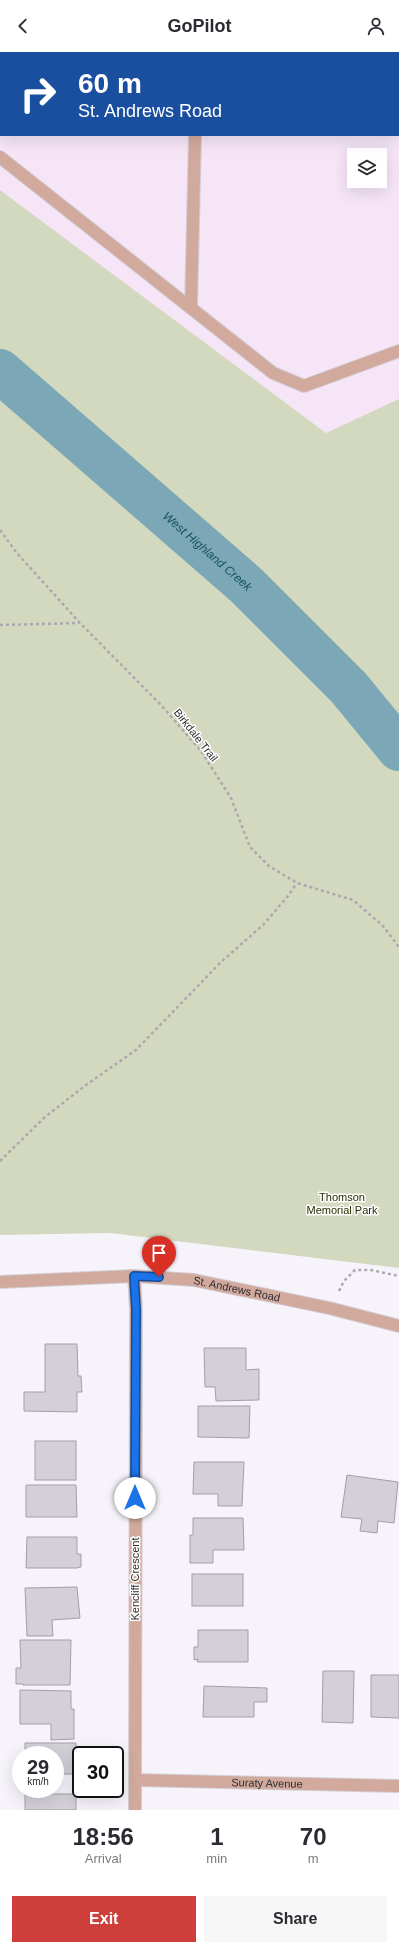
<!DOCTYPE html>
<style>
:root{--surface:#fff;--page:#f7f7f7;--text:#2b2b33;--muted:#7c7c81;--accent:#ce3f3c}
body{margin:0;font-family:Arial,sans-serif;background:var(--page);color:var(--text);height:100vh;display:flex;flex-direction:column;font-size:15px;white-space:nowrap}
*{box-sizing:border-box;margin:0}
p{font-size:13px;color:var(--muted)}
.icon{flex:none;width:22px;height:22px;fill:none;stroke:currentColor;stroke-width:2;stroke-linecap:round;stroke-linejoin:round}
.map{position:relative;height:1758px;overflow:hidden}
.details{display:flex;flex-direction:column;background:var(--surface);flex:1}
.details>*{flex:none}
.guide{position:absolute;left:0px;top:0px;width:399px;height:84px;box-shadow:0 4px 16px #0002;background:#1a4fa0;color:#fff;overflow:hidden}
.controls{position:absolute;left:347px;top:96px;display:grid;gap:8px}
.controls a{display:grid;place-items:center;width:40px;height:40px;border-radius:0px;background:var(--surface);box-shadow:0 4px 16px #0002;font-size:20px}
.speed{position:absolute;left:12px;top:1694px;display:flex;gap:8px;font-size:20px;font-weight:700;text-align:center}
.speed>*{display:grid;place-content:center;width:52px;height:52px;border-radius:50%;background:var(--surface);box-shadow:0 4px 16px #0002;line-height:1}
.speed small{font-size:10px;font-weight:400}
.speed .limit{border:2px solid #111;border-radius:6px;background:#fff;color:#111}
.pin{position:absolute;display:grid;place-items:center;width:34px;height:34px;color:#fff;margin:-41px -17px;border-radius:50% 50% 50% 0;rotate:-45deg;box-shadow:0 0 4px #0007}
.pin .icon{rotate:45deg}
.me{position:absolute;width:44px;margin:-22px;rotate:0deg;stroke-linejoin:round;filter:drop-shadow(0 0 3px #0008)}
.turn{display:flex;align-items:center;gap:14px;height:84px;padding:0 12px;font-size:18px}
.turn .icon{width:52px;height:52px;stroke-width:2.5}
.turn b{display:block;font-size:28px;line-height:34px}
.eta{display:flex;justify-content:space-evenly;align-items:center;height:68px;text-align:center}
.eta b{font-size:24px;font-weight:700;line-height:28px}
.cta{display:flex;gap:8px;margin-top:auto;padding:8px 12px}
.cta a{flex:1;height:46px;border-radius:0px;background:var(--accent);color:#fff;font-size:16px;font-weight:700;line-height:46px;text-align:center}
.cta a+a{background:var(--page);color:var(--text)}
header{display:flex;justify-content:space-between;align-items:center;height:52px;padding:0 12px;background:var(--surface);font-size:18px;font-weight:700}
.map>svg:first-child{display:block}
.medical{fill:#f5e5f7;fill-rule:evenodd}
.green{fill:#d2d9bf}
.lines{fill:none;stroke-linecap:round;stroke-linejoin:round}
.river{stroke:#7ba7b6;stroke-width:44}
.building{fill:#d4d0d8;stroke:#a29fa6}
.minor-casing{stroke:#d3cfd6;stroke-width:14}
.path{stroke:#aca8af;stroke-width:2.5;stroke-dasharray:3 3;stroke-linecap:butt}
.minor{stroke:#d1a99d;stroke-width:12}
.route-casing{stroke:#114b97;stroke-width:10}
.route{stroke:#1a73e8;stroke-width:7}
.labels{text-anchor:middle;stroke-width:3;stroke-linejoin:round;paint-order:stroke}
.street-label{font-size:11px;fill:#2d2b2e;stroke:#fff}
.park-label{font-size:11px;fill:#262d00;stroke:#fff}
.water-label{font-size:12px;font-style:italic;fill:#155263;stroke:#fff}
</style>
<header><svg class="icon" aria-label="back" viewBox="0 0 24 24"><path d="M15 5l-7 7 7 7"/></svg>GoPilot<svg class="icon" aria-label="person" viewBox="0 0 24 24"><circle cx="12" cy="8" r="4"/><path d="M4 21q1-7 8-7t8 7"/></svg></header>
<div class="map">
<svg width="399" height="1758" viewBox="0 0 399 1758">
<rect width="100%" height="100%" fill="#f7f3fb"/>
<!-- medical -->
<path class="medical" d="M 0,0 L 399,0 L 399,347 L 326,381 L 0,138 ZM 1,1 L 398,1 L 398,83 L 1,83 ZM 354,103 L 380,103 L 380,129 L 354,129 Z"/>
<!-- green -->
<polygon class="green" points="0,138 326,381 399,347 399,1216 110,1181 0,1183"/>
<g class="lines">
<!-- river -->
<path class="river" id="s1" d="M 0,319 L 246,533 L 349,636 L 399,697"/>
</g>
<!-- building -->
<g class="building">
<polygon points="45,1292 77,1292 78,1324 81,1324 82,1340 77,1340 77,1360 24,1359 24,1340 45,1340"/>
<polygon points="204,1296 246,1296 246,1318 259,1317 259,1348 216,1349 215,1335 205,1335"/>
<polygon points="198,1354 250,1354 249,1386 198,1385"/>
<rect x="35" y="1389" width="41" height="39"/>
<polygon points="194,1410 244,1410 242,1454 218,1454 218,1442 193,1442"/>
<polygon points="347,1423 398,1430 394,1471 378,1469 377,1481 360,1479 362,1467 341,1465"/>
<polygon points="26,1433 76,1433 77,1465 26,1465"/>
<polygon points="193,1466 243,1466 244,1498 213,1498 213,1511 190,1511 190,1483 193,1483"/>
<polygon points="27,1485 77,1485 77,1502 81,1502 81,1515 77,1516 26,1516"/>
<rect x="192" y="1522" width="51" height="32"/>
<polygon points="77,1535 80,1566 52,1568 53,1584 27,1584 25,1536"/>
<polygon points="198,1578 248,1578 248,1610 197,1610 198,1607 194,1608 194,1595 198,1595"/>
<polygon points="20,1588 71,1588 70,1633 23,1633 23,1632 16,1632 16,1616 21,1616"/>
<polygon points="323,1619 354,1619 353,1671 322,1670"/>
<polygon points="371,1623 399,1623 399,1666 371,1665"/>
<polygon points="204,1634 267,1636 267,1650 254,1650 254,1665 203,1665"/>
<polygon points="20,1638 71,1639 71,1657 74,1657 74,1687 51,1688 51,1672 20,1672"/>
<polygon points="25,1691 76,1691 76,1696 79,1696 79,1706 76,1705 76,1722 55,1722 55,1703 25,1703"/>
<rect x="25" y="1742" width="51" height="16"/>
</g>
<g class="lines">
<!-- minor casing -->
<g class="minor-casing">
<g id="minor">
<polyline points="38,0 94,1"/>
<polyline points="398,60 399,60"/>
<polyline points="0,105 273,321 304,334 399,299"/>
<polyline points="191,256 195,83"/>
<polyline points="134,1224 136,1257 135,1758"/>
<path id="s2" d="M 0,1230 L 134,1224 L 194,1228 L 329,1256 L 399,1274"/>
<path id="s3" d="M 135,1728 L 399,1734"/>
</g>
</g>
<!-- path -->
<g class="path">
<polyline points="0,478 16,500 80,571 161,653 201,699 231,746 250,795 269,814 297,831 353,848 383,874 399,895"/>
<polyline points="0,573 79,571"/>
<polyline points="0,1109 45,1065 86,1033 136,998 221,910 263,873 288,844 297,831"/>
<polyline points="339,1239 344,1229 355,1218 371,1218 399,1224"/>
</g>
<!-- minor -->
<use href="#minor" class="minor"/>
</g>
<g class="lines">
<!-- route casing -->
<g class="route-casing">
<polyline id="route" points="135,1446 136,1257 134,1224 159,1225"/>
</g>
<!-- route -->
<use href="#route" class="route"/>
</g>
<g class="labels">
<!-- street labels -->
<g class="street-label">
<text transform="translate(196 683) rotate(52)" y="4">Birkdale Trail</text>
<text dy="4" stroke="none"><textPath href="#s2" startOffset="238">St. Andrews Road</textPath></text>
<text transform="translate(135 1527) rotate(-90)" y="4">Kencliff Crescent</text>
<text dy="4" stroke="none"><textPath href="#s3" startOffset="132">Suraty Avenue</textPath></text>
</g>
<!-- park labels -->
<g class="park-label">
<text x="342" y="1149">Thomson<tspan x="342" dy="13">Memorial Park</tspan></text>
</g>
<!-- water labels -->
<g class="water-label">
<text dy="4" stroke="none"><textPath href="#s1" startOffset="275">West Highland Creek</textPath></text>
</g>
</g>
</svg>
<div class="controls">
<a><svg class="icon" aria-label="layers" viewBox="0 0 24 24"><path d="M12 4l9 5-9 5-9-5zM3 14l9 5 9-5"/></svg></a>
</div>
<div class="speed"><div>29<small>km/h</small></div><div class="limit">30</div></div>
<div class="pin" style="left:159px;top:1225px;background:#d93025"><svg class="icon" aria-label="arrive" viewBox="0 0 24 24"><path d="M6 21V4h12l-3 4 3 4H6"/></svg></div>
<svg class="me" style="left:135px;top:1446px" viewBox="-20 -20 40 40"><circle r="19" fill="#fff"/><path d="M0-13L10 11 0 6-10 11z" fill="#1a73e8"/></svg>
<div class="guide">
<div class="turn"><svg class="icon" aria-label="right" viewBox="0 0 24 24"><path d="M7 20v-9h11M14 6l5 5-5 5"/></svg><div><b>60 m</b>St. Andrews Road</div></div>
</div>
</div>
<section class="details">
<div class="eta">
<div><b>18:56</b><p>Arrival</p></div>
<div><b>1</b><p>min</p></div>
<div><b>70</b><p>m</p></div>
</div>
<div class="cta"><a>Exit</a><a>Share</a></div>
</section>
